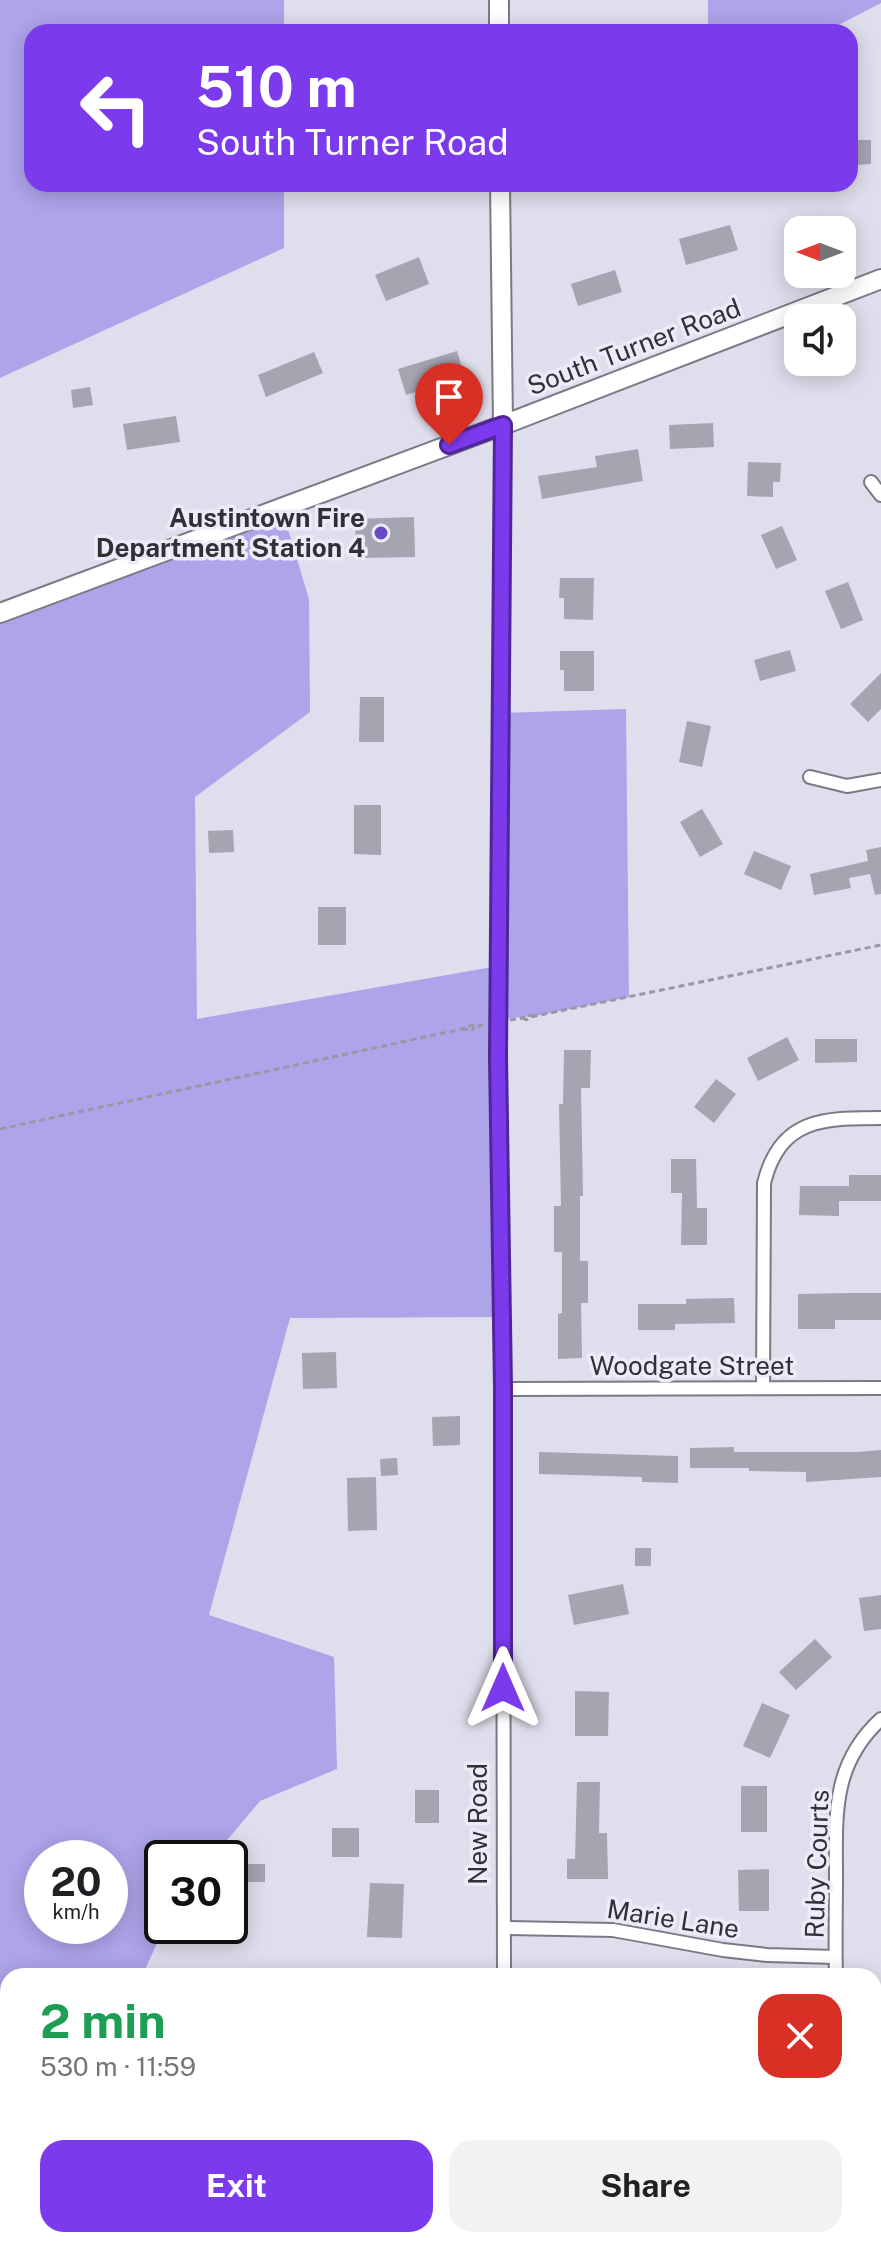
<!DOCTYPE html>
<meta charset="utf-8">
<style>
:root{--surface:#fff;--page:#f2f2f2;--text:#202124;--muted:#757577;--accent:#7c3aed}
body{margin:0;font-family:"Public Sans",sans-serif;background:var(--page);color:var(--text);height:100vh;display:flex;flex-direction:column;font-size:30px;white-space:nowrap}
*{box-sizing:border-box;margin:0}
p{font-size:26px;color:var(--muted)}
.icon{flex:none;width:44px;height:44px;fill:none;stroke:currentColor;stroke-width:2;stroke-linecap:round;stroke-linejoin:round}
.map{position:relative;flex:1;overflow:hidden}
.drawer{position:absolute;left:0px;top:1968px;width:882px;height:280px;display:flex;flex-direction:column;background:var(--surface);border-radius:24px 24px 0 0;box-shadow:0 4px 20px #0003}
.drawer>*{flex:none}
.hud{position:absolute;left:24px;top:24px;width:834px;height:168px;border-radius:24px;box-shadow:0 4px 20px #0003;background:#7c3aed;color:#fff;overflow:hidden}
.needle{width:52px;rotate:270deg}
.tools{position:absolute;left:784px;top:216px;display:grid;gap:16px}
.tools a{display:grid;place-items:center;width:72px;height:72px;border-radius:16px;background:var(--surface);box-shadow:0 4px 20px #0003;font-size:40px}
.speed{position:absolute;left:24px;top:1840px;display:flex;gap:16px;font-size:40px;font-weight:700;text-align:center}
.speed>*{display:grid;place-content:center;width:104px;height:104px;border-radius:50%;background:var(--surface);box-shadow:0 4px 20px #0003;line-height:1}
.speed small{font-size:20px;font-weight:400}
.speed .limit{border:4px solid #111;border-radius:12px;background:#fff;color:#111}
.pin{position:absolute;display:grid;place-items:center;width:68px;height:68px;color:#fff;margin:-82px -34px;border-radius:50% 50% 50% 0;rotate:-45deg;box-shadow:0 0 8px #0007}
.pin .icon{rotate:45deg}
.me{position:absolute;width:88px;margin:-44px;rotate:0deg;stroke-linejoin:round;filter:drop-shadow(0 0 6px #0008)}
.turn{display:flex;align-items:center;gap:28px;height:168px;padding:0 40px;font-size:36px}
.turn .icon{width:104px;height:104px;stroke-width:2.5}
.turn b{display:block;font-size:56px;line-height:68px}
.round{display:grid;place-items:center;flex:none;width:84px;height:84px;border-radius:24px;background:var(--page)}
.head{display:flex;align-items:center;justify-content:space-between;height:136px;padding:0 40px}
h1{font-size:48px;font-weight:700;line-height:60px;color:#1e9e55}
.primary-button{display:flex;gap:16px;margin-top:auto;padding:16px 40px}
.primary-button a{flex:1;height:92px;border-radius:24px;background:var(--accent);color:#fff;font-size:32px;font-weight:700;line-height:92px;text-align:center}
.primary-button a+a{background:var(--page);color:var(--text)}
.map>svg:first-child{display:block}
.green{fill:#ada4ea;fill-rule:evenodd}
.building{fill:#a5a4b1}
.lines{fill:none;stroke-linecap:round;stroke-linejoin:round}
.street-casing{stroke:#7a7985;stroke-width:16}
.secondary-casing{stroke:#7a7985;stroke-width:22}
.path{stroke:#9898a2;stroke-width:3;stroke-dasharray:6 4;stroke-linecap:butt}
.street{stroke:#fff;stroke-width:12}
.secondary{stroke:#fff;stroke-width:18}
.route-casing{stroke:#51269a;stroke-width:20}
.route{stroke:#7c3aed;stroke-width:14}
.poi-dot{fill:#6749c2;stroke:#ecebf9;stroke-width:3}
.labels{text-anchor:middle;stroke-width:7;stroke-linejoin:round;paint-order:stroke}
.street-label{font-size:26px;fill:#303035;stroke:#ecebf9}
.poi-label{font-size:26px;font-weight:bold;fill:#303035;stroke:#ecebf9;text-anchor:end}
</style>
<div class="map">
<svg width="881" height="2248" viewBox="0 0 881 2248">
<rect width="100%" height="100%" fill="#dfdeec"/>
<!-- green -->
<g class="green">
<polygon points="0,0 284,0 284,32 32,32 32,184 284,184 284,248 0,378"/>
<polygon points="708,0 881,0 881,3 825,32 708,32"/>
<path d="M 281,506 L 309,599 L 310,712 L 195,797 L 197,1019 L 498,966 L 503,713 L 626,709 L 629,997 L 535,1016 L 498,1019 L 502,1317 L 290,1318 L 209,1615 L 334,1657 L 337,1769 L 260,1801 L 212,1858 L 162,1858 L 162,1926 L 165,1926 L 142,1976 L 8,1976 L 8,2240 L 66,2240 L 64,2248 L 0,2248 L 0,613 ZM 42,1858 L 110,1858 L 110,1926 L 42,1926 Z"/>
<polygon points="394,2240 504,2240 504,2248 390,2248"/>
</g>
<!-- building -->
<g class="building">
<polygon points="850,140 871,140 871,164 850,165"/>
<polygon points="730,225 738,250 686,265 679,239"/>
<polygon points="419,257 429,284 386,301 375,275"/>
<polygon points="615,270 622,292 578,306 571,284"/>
<polygon points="457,351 465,377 406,395 398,369"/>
<polygon points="314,352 323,373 266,397 258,375"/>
<polygon points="90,387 93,405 73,408 71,390"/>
<polygon points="176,416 180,442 127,450 123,424"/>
<polygon points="713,423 714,447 670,449 669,425"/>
<polygon points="638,449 643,481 542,499 538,476 597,467 595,456"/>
<polygon points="748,462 781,463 780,482 773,482 773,497 747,496"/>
<polygon points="414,517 415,557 356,558 355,519"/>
<polygon points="782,526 797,560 776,569 761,535"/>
<polygon points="560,578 594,578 593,620 564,619 564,598 559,598"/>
<polygon points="848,582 863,620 841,629 825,591"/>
<polygon points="790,650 796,671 760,681 754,660"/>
<polygon points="560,651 594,651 594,691 564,691 564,670 560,670"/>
<polygon points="881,673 881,709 868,722 850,704"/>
<polygon points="360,697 384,697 384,742 359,742"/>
<polygon points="687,721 711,726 702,767 679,762"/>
<polygon points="354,805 381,805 381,855 354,854"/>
<polygon points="702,809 723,844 700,857 680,822"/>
<polygon points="233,830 234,852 209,853 208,831"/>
<polygon points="881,847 881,894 875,895 870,874 849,878 851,888 814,895 810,874 868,861 866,850"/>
<polygon points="754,851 791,866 781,890 744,874"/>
<rect x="318" y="907" width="28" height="38"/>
<polygon points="787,1037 799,1060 758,1081 747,1058"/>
<polygon points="815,1039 857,1039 857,1062 815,1063"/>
<polygon points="564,1050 591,1050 590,1088 581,1088 583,1196 580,1196 580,1261 588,1261 588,1303 581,1303 582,1358 558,1359 558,1314 562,1313 562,1252 554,1252 554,1206 561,1206 559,1104 563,1104"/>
<polygon points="716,1079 736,1094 714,1123 694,1107"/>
<polygon points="671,1159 696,1159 697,1208 707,1208 707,1245 681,1245 682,1193 671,1193"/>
<polygon points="849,1175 881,1175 881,1201 839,1201 839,1216 799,1215 800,1186 849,1186"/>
<polygon points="849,1293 881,1293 881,1320 835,1320 835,1329 798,1329 798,1294"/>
<polygon points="734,1298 735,1323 675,1324 675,1330 638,1330 638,1304 686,1304 686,1299"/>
<polygon points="336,1352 337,1388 303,1389 302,1353"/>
<polygon points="460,1416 460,1445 433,1446 432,1417"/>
<polygon points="734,1447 734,1452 857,1452 881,1450 881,1477 806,1482 806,1472 749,1471 749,1468 690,1468 690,1448"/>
<polygon points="539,1452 678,1456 678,1483 642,1482 642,1477 539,1474"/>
<polygon points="397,1458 398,1475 381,1476 380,1459"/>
<polygon points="376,1477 377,1530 348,1531 347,1478"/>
<rect x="635" y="1548" width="16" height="18"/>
<polygon points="623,1584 629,1614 574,1625 568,1595"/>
<polygon points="881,1595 881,1629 864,1631 859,1598"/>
<polygon points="815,1639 832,1657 796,1690 779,1672"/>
<polygon points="575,1691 609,1692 608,1736 575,1736"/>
<polygon points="762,1703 790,1715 770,1758 743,1746"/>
<polygon points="577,1782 600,1782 599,1833 607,1833 608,1879 567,1879 567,1859 575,1859"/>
<rect x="741" y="1786" width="26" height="46"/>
<rect x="415" y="1790" width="24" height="33"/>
<rect x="332" y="1828" width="27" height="29"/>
<polygon points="243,1864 265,1864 265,1882 242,1882"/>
<polygon points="769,1869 769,1911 739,1911 738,1870"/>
<polygon points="370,1883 404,1884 402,1938 367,1937"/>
</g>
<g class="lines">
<!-- street casing -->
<g class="street-casing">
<g id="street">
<polyline points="503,425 498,1056 503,1389 504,1976"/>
<polyline points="871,482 881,495"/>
<polyline points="810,777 847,786 881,780"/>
<path d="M 763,1388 L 764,1183 C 780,1118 824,1118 881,1118"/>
<polyline points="503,1389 881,1388"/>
<polyline points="504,1928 613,1930 723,1950 767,1955 835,1957"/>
<path d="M 836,1976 C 835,1943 836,1911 836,1878 C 836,1816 831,1765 881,1719"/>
<polyline points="874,2227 881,2247"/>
<polyline points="504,2240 504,2248"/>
</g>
</g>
<!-- secondary casing -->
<g class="secondary-casing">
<g id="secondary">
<polyline points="499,32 499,0"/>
<polyline points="500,184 503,425"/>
<polyline points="0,613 503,425 881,279"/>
</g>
</g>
<!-- path -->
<g class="path">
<polyline points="523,1018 526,1020 535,1016 881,945"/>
<polyline points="510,1020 523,1018 525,1015 535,1016"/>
<polyline points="462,1029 472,1030 474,1027"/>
<polyline points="0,1129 462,1029 472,1025 474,1027 483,1025"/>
</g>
<!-- street -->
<use href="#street" class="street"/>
<!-- secondary -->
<use href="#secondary" class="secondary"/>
</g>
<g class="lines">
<!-- route casing -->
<g class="route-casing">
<polyline id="route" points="449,445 503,425 498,1056 503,1389 503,1688"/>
</g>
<!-- route -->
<use href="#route" class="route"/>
</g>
<!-- markers -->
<circle class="poi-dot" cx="381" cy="533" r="8"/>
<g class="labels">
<!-- street labels -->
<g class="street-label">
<text transform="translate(634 347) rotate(-21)" y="9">South Turner Road</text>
<text x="692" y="1375">Woodgate Street</text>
<text transform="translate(478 1824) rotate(-90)" y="9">New Road</text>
<text transform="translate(817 1864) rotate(-88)" y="9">Ruby Courts</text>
<text transform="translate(673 1919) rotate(9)" y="9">Marie Lane</text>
</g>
<!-- poi labels -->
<g class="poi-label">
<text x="365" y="527">Austintown Fire<tspan x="365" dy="30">Department Station 4</tspan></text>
</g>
</g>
</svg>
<div class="tools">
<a><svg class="needle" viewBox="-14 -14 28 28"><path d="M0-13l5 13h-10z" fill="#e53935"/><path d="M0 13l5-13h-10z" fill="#757577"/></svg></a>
<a><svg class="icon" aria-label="sound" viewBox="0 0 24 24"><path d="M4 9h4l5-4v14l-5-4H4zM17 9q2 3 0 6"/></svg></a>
</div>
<div class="speed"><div>20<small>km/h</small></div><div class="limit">30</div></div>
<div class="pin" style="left:449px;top:445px;background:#d93025"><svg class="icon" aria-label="arrive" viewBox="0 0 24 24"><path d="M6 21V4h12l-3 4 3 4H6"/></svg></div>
<svg class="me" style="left:503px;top:1688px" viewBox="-20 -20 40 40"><path d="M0-17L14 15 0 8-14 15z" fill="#7c3aed" stroke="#fff" stroke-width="4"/></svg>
<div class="hud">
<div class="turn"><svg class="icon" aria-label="left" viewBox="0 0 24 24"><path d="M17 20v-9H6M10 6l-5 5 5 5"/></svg><div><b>510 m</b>South Turner Road</div></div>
</div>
<section class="drawer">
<div class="head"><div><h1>2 min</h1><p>530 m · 11:59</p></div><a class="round" style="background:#d93025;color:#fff"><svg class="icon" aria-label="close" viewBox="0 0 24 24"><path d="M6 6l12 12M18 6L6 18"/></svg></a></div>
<div class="primary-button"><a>Exit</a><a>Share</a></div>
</section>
</div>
